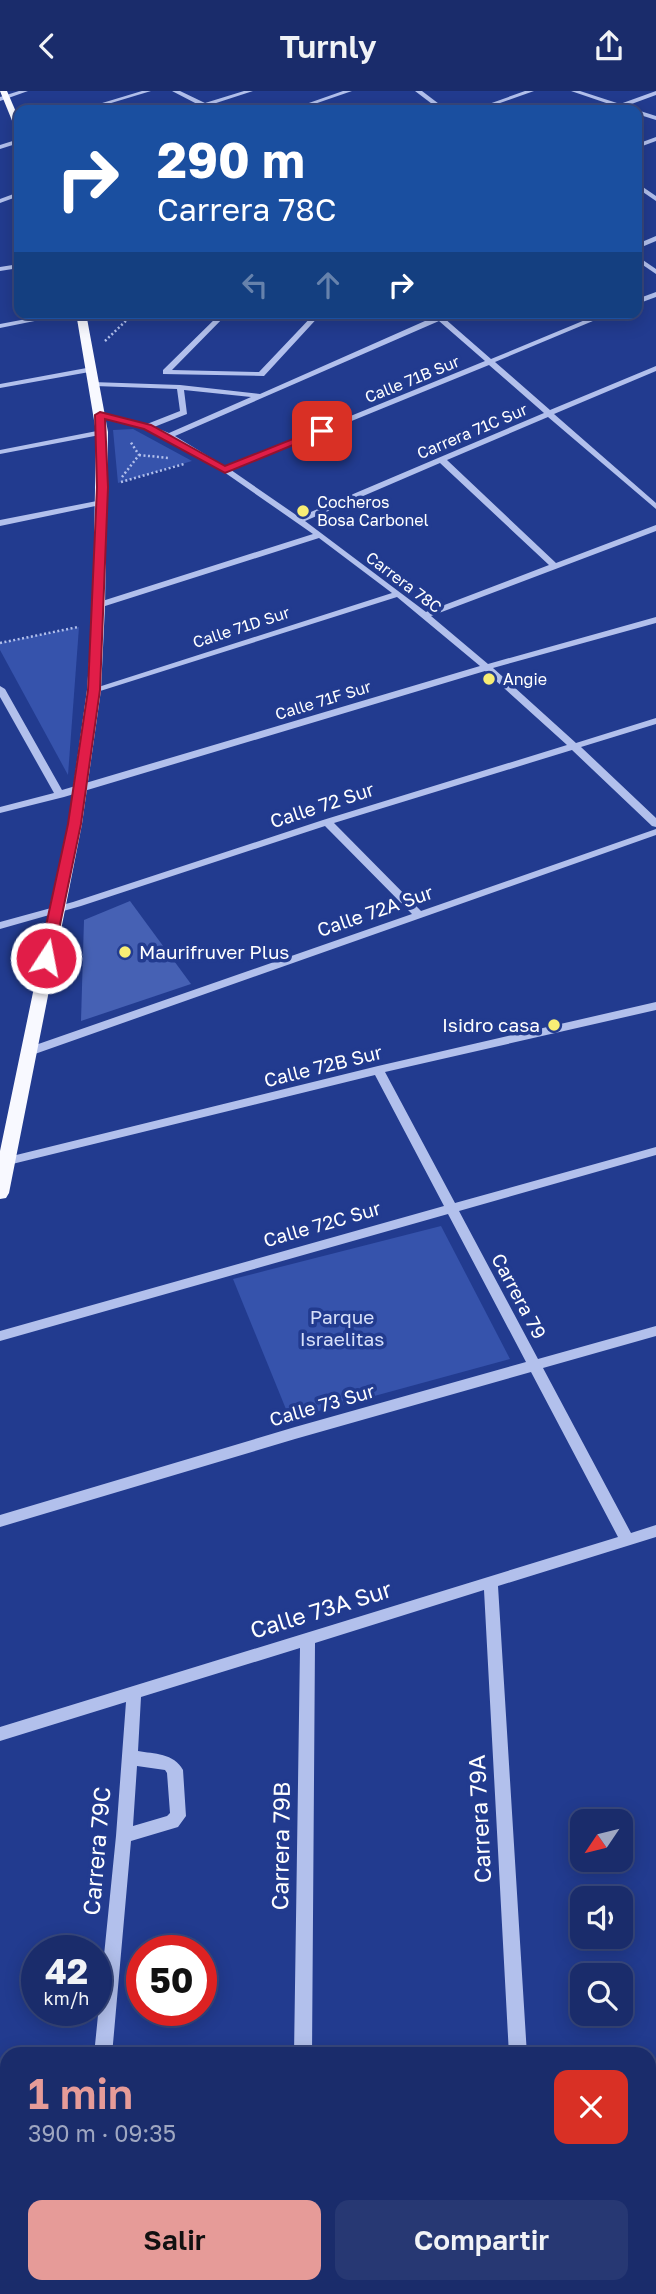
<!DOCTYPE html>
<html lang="es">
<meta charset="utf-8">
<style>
:root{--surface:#1a2c6b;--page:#273873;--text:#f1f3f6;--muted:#9fa7c1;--line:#38487e;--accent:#e69b98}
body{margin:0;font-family:"Golos Text",sans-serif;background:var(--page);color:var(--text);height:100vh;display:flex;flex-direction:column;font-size:26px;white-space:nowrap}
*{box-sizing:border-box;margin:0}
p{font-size:23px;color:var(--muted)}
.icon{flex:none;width:38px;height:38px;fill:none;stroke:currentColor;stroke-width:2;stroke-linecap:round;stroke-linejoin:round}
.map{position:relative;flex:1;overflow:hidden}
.side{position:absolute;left:0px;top:1956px;width:656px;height:247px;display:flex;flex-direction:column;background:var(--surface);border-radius:21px 21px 0 0;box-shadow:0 4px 18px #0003,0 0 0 2px var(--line)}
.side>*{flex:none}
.banner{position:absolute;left:14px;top:14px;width:628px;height:214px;border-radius:14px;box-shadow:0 4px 18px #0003,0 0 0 2px var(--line);background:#1a4fa0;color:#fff;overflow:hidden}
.needle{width:46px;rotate:235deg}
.tools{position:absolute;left:570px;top:1718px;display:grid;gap:14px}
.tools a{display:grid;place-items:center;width:63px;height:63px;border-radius:14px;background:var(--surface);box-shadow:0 4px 18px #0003,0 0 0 2px var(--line);font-size:35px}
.speed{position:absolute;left:21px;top:1844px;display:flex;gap:14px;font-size:35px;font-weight:700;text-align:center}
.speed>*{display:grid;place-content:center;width:91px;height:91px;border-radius:50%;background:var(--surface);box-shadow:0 4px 18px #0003,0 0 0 2px var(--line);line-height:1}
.speed small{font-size:18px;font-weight:400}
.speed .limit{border:10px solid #d22;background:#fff;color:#111}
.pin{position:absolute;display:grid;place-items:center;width:60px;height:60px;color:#fff;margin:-30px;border-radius:14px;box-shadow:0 4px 10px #0006}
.me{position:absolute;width:77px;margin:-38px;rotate:11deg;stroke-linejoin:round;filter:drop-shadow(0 0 5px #0008)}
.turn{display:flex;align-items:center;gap:24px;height:147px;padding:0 28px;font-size:32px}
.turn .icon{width:91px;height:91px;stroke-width:2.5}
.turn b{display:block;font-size:49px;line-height:60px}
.lanes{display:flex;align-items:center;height:66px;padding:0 28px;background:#0003;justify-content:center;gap:35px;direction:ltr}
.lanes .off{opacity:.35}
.round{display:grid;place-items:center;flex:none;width:74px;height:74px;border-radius:14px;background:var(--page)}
.summary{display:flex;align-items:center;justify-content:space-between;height:119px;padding:0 28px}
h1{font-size:42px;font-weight:600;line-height:52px;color:var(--accent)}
.cta{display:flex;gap:14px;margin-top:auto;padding:14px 28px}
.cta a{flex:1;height:80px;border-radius:14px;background:var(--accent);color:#111;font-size:28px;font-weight:600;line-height:80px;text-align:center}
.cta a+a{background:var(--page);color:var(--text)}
header{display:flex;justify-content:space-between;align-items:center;height:91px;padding:0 28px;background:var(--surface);font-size:32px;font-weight:600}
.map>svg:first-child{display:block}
.green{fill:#3653ac}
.building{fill:#4661b4}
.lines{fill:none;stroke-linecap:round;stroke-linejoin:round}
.path{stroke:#b2c0ec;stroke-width:2.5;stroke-dasharray:2 2.5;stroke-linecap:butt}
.minor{fill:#b2c0ec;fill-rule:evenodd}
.major{fill:#f8f9ff;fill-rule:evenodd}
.route{fill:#e11d48;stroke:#92132f;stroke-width:2}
.poi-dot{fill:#f7ed75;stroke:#223b8f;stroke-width:2.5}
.labels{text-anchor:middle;stroke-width:7;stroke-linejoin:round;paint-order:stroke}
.far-street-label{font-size:16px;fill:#fff;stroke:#223b8f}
.far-poi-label{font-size:16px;fill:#fff;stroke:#223b8f;text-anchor:start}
.street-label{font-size:19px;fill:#fff;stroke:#223b8f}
.poi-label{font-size:19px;fill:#fff;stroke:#223b8f;text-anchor:start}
.park-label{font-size:19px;fill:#d7e0f9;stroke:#223b8f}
.near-street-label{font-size:23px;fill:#fff;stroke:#223b8f}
</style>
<header><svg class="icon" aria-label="back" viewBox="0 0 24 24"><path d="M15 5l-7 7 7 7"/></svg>Turnly<svg class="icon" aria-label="share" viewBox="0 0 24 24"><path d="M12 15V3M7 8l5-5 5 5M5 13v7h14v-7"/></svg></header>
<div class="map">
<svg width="656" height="2203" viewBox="0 0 656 2203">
<rect width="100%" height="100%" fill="#223b8f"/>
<!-- green -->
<g class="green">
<polygon points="133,338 192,370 118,392 113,339"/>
<polygon points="79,536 68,684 0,559 0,552"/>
<polygon points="441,1135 510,1268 290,1328 233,1188"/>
</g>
<!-- building -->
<polygon class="building" points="130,810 191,893 81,930 84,829"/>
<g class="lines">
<!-- path -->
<g class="path">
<polyline points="105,250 134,222"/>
<polyline points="139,364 169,367"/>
<polyline points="122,386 139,364 130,350"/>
<polyline points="121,391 184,373"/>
<polyline points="0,552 78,536"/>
</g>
<!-- minor -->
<g class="minor">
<polygon points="19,0 28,0 0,10 0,6"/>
<polygon points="142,0 151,0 88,19 79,19"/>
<path d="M 172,0 L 180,0 L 205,12 L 244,0 L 253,0 L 210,14 L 210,17 C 202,18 194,20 186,19 L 199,14 Z"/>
<polygon points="343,0 352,0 297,19 289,19"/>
<polygon points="415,0 422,0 447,19 440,19"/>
<polygon points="525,0 534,0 480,19 472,19"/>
<polygon points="571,0 580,0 620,13 656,0 656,4 626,15 635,19 615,17 615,15"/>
<polygon points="637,19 656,25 656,29 637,23"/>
<polygon points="656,46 656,50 637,57 637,53"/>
<polygon points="19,48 19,52 0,58 0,54"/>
<polygon points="637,92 656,105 656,110 637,97"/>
<polygon points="19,101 19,105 0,112 0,108"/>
<polygon points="656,145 656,150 637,158 637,153"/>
<polygon points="637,165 656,178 656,183 637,170"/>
<polygon points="19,173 19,177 0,180 0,176"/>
<polygon points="656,201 656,206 637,213 637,208"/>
<polygon points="58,222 74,222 0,237 0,233"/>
<polygon points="221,222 228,222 172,279 259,281 315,222 322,222 264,285 163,283 163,279"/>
<path d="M 443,222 L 453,222 L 444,227 L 491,268 L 602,222 L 612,222 L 495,271 L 550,319 L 656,275 L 656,280 L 554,323 L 656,412 L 656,418 L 548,326 L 447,369 L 556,472 L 656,434 L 656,440 L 431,525 L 488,573 L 656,526 L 656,532 L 493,577 L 576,652 L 656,627 L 656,633 L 581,656 L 656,727 L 656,736 L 652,735 L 572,659 L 334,732 L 421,820 L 656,738 L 656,744 L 32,964 L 24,964 L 22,961 L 24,958 L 412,823 L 325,735 L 81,815 L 0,838 L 0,831 L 73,811 L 323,729 L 567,654 L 485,580 L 64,706 L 0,722 L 0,716 L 54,702 L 0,606 L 0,595 L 5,598 L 62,699 L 480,575 L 397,506 L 97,601 L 91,601 L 89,599 L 392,502 L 319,447 L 102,516 L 96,516 L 96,512 L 313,443 L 224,381 L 174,351 L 139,336 L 96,324 L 100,322 L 147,333 L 180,320 L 177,298 L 95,295 L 91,293 L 92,291 L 180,294 L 260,303 ZM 439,230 L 485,270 L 226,376 L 175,345 ZM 489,274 L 544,322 L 299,426 L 231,379 ZM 184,299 L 251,306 L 169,342 L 154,336 L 187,323 ZM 440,372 L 549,474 L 426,521 L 305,430 Z"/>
<polygon points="92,276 95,276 95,280 0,297 0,293"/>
<polygon points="102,339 106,341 105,343 0,363 0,359"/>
<polygon points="102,409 106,411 105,413 0,435 0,429"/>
<path d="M 656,911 L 656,919 L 385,981 L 455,1112 L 656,1056 L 656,1064 L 459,1120 L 538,1268 L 656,1235 L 656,1245 L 543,1277 L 631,1442 L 656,1434 L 656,1446 L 498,1495 L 527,1964 L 509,1964 L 484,1499 L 315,1552 L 312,1964 L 294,1964 L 300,1557 L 141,1606 L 138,1660 C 154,1663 174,1662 183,1679 L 186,1725 L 178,1736 L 131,1750 L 112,1964 L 94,1964 L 116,1745 L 126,1611 L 0,1650 L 0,1636 L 618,1446 L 531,1281 L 295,1348 L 0,1436 L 0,1424 L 295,1336 L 526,1271 L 448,1123 L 0,1250 L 0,1240 L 444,1115 L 375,984 L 0,1076 L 0,1068 L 378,975 ZM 137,1675 L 165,1679 L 167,1682 L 170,1722 L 167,1725 L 133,1735 Z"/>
<rect x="649" y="2108" width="7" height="18"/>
<rect x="0" y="2112" width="7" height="18"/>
<rect x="73" y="2196" width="18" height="7"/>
<rect x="292" y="2196" width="18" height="7"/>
<polygon points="521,2196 539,2196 540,2203 522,2203"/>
</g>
<!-- major -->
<g class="major">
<polygon points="0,0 7,0 19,28 19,40 15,37"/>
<polygon points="76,222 86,222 108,341 105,514 101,599 82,733 9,1102 6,1107 0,1108 0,1060 68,733 87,599 93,514 96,341"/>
</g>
</g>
<!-- route -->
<polygon class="route" points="100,321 151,334 225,375 318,338 327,340 225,382 144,338 105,328 108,396 100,599 81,733 53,867 46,871 39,867 68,733 88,599 97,396 95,324"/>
<!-- markers -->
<g class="poi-dot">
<circle cx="303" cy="420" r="7"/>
<circle cx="489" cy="588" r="7"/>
<circle cx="125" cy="861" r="7"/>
<circle cx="554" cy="934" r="7"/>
</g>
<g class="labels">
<!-- far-street labels -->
<g class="far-street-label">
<text transform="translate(412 288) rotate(-22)" y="6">Calle 71B Sur</text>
<text transform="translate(472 340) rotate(-23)" y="6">Carrera 71C Sur</text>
<text transform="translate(404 491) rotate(37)" y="6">Carrera 78C</text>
<text transform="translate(241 536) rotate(-18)" y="6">Calle 71D Sur</text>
<text transform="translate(323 609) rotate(-17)" y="6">Calle 71F Sur</text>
</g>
<!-- far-poi labels -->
<g class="far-poi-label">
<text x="317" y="417">Cocheros<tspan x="317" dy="18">Bosa Carbonel</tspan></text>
<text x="503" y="594">Angie</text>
</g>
<!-- street labels -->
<g class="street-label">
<text transform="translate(322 714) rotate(-18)" y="7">Calle 72 Sur</text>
<text transform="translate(375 820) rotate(-19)" y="7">Calle 72A Sur</text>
<text transform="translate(323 975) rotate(-14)" y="7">Calle 72B Sur</text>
<text transform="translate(322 1133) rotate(-16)" y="7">Calle 72C Sur</text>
<text transform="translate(519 1205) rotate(62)" y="7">Carrera 79</text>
<text transform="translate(322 1314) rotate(-16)" y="7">Calle 73 Sur</text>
</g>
<!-- poi labels -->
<g class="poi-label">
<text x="139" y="868">Maurifruver Plus</text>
<text x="540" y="941" text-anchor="end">Isidro casa</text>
</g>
<!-- park labels -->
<g class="park-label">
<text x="342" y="1233">Parque<tspan x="342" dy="22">Israelitas</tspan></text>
</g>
<!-- near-street labels -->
<g class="near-street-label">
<text transform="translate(321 1519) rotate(-17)" y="8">Calle 73A Sur</text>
<text transform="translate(480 1728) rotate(-93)" y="8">Carrera 79A</text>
<text transform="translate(281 1755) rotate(-89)" y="8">Carrera 79B</text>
<text transform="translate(97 1760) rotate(-85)" y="8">Carrera 79C</text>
</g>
</g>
</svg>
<div class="tools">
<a><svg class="needle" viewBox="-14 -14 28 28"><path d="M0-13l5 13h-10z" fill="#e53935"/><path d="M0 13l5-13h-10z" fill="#9fa7c1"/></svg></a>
<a><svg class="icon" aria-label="sound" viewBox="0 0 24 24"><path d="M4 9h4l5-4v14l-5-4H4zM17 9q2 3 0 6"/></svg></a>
<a><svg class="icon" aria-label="search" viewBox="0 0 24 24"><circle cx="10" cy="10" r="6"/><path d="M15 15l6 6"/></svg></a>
</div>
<div class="speed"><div>42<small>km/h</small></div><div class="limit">50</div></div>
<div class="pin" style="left:322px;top:340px;background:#d93025"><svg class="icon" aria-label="arrive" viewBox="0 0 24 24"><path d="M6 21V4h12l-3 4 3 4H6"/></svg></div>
<svg class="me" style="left:46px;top:867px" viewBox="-20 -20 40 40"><circle r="17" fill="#e11d48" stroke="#fff" stroke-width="3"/><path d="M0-11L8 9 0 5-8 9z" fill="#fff"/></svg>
<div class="banner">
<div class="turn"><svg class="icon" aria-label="right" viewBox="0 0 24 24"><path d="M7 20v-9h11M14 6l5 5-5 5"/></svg><div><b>290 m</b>Carrera 78C</div></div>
<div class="lanes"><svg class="icon off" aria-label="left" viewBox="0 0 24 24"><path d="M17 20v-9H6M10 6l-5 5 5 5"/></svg><svg class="icon off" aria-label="ahead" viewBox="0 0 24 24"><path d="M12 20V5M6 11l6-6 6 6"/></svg><svg class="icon" aria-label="right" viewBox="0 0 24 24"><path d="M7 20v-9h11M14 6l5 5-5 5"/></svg></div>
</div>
<section class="side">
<div class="summary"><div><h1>1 min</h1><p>390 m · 09:35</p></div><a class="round" style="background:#d93025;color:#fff"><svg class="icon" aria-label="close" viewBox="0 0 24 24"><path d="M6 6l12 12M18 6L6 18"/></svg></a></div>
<div class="cta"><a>Salir</a><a>Compartir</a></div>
</section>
</div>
